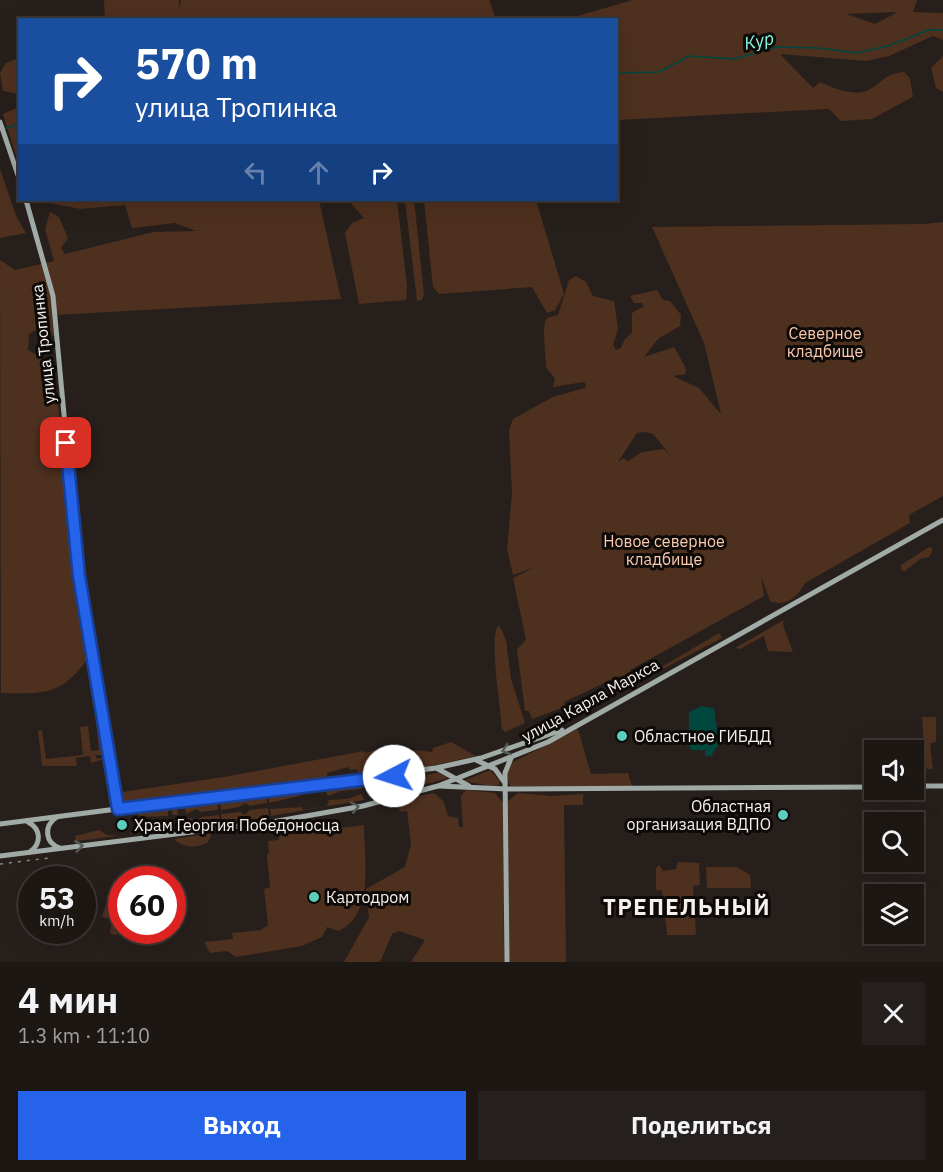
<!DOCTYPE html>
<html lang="ru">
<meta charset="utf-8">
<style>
:root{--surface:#1d1714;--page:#25201d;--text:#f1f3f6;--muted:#a09fa0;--line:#3b3634;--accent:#2563eb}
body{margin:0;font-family:"IBM Plex Sans",sans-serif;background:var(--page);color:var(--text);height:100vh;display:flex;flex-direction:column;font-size:22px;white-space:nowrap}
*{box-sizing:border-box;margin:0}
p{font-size:20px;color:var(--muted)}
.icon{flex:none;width:33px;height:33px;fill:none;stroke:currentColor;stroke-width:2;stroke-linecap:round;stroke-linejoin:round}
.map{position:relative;height:962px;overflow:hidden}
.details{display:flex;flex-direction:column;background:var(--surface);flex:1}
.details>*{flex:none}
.guide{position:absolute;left:18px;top:18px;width:600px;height:183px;border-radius:0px;box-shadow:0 6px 24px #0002,0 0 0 2px var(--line);background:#1a4fa0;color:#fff;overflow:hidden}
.tools{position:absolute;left:864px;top:740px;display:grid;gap:12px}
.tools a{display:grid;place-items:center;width:60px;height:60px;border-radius:0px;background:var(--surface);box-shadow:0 6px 24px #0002,0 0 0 2px var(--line);font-size:30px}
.speed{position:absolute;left:18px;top:866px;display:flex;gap:12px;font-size:30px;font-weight:700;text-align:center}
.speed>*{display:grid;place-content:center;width:78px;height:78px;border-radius:50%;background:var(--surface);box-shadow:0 6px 24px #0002,0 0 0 2px var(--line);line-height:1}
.speed small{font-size:15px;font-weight:400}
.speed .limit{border:9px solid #d22;background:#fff;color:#111}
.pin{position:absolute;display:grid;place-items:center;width:51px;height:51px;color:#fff;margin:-26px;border-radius:12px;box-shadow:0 3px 9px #0006}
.me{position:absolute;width:66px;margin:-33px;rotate:265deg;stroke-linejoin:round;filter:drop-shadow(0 0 4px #0008)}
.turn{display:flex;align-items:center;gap:21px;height:126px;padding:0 18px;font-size:27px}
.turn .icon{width:78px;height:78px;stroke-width:2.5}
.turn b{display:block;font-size:42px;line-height:51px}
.lanes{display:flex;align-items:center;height:57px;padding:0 18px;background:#0003;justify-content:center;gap:30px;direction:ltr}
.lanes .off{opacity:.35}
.round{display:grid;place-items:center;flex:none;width:63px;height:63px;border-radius:0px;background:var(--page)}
.headline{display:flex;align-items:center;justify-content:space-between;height:102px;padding:0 18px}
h1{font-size:36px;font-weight:700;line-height:45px}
.action{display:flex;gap:12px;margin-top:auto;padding:12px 18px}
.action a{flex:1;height:69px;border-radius:0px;background:var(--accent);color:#fff;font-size:24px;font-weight:700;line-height:69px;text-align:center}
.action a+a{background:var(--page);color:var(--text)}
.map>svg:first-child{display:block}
.green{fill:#4e301f;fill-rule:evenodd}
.water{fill:#00473e}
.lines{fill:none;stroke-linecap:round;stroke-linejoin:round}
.stream{stroke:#00473e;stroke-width:1.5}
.major{stroke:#a0aba8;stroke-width:5}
.rail{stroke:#8d8682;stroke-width:1.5;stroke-dasharray:3 6;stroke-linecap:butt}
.oneway{stroke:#565a58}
.route-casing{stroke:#184099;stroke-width:15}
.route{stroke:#2563eb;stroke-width:10}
.poi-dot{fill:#5bcebc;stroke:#0d0a08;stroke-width:2}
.labels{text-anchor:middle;stroke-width:6;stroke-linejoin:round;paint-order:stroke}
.park-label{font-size:16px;fill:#fac9ae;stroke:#0d0a08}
.street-label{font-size:16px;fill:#f6f0ed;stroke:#0d0a08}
.poi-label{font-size:16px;fill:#f6f0ed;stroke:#0d0a08;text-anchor:start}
.water-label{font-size:18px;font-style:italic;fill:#87fbe7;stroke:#0d0a08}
.district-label{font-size:22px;font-weight:bold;letter-spacing:1.5px;fill:#f6f0ed;stroke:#0d0a08}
</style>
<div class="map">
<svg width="943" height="962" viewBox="0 0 943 962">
<rect width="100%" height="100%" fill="#271f1b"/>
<!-- green -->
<g class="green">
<polygon points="104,0 179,0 179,9 181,0 489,0 496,19 105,19"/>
<path d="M 633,0 L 917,0 L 913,12 L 943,13 L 943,40 L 933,36 L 889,56 L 867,61 L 780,54 L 813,88 L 820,82 C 833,88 852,96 866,91 C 880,86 882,74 904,72 L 910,78 L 913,97 L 872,119 L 841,121 L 829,109 L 617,120 L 616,20 L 567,19 ZM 896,13 L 875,24 L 846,14 L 895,12 Z"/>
<polygon points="943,56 943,92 936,88 931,68"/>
<polygon points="19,58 19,94 3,91 0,73 6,63"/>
<polygon points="19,107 20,107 19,166 3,114"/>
<polygon points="0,169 17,218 26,233 0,238"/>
<path d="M 56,200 L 319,200 L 341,299 L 56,315 L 52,316 L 54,336 L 37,329 L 29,334 L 28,350 L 54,365 L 74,559 L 90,656 C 62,695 47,694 1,693 L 0,260 L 15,270 L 54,261 L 45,229 L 50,212 L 59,217 L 68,238 L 61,248 L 65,254 L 154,232 L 196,231 L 175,223 L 132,228 L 125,205 L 80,209 L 50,203 Z"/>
<polygon points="348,200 374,200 374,203 378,200 397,200 407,286 406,300 359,304 345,233 352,223 364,218"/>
<polygon points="405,200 414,200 424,294 422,300 417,301"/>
<polygon points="424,200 536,200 564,294 555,310 547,313 532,287 439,294 433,287"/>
<path d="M 943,222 L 943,496 L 909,515 L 910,523 L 805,583 C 798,596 786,608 770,601 L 761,576 L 764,596 L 630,670 L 638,681 L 719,633 L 722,638 L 628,687 L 619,676 L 564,702 L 565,707 L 532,719 L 529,711 L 525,711 L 517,649 L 526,640 L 513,578 L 535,567 L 513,575 L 507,549 L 512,494 L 509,430 L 513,419 L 553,397 L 585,388 L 586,385 L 584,382 L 553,387 L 555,379 L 546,367 C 546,355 541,325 547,318 L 558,315 L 569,280 L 576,276 L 586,282 L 593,296 L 614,301 L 618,329 L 613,345 L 616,350 L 621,348 L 625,339 L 632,333 L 632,313 L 644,306 L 642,303 L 634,303 L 630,296 L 657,290 L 663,300 L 670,301 L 681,315 L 680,326 L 658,339 L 644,357 L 674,347 L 685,366 L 686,374 L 673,376 L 699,388 L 721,414 L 704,343 L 652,227 L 924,224 ZM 646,432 L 653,434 L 672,457 L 664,449 L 642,452 L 627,462 L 624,458 L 618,462 L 637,433 Z"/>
<polygon points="929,547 933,549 929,557 920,559 905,571 901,570 901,565"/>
<polygon points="784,620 783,625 793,652 768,651 764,636 740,649 735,648"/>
<path d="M 499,625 L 506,640 L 511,679 L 525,723 L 505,732 L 502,729 C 501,712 488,633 499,625 Z"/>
<polygon points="621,686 622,691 574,714 572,709"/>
<polygon points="103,717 108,755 95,755 97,759 107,757 108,761 104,759 91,763 90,756 76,758 77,766 42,766 38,731 42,730 46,759 83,755 80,727 88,726 91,751 99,750 96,719"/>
<polygon points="922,717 936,717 936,742 930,743 933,769 927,769 925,762"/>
<polygon points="578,729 591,774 628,773 632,786 510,786 507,776 509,764"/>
<polygon points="451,742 476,756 431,766 383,772 376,772 374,767 368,768 366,773 358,776 357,769 350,770 348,767 327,773 327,779 123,804 122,792 224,777 364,751 365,753 387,747 432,752 433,748"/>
<polygon points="490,770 500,781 499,785 491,786 464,781"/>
<polygon points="438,773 448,778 416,787 414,785 415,776"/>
<polygon points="397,780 401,785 399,791 368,799 380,794 384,789 380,784 365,784"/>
<polygon points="362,784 362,789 341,791 328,796 325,790 301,793 300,796 269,803 268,795"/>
<polygon points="466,790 495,793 503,803 504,962 411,962 425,940 399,931 392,934 380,962 344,962 369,917 366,889 405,867 411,844 407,811 400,812 397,800 434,793 444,802 448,816 458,818 459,827 463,827 461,796"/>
<polygon points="518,793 552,796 583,794 583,805 564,805 566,962 509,962 508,801"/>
<polygon points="361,794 364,800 271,816 270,809 302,807 303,810 327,806 329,800 347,799"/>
<polygon points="266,796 267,803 250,806 245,803 239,807 221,810 220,801"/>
<polygon points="217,802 218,810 201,812 196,809 186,814 185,807 177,808 178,815 173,815 171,807"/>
<polygon points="168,807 168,816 140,817 137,814 127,814"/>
<polygon points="268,808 269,817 222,823 221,814 240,812 245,815 250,810"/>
<polygon points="219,815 220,823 173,829 174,820 191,818 196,821 202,817"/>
<polygon points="169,821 171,829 128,834 149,823"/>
<path d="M 364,825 C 364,857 375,916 338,931 L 327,927 L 322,937 L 302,946 L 236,957 L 227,951 L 210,953 L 204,942 L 233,939 L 232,933 L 261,930 L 268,925 L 264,889 L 270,887 L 267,855 L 269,852 L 268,841 L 279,840 L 279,835 Z"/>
<polygon points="99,830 107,835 118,836 76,841 75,836"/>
<path d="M 212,833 L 208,842 C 196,849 184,848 174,839 Z"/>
<polygon points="678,862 699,863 700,885 693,886 696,935 667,935 662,890 656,890 656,868 659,865 663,871 676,869"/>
<polygon points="706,867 737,867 750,875 751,888 707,888"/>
<polygon points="105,907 121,910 117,935 110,934 112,919 102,917"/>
</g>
<!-- water -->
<polygon class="water" points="701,706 714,708 719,744 711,756 705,756 705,750 691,750 689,746 689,712"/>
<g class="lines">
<!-- stream -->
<g class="stream">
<polyline points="616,73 659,72 689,56 734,59 777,47 819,48 856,53 888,46 929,30 943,30"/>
<polyline points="3,129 20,124"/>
</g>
<!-- major -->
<g class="major">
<polyline points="0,122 20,181"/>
<polyline points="26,200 53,296 79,576 118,809"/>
<polyline points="476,760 495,769 505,783"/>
<polyline points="438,769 469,786"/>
<polyline points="417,771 410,781 412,786 419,790"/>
<polyline points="394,775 401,779 404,785 399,795"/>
<polyline points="439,786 507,789 874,787"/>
<polyline points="914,786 943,786"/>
<path d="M 57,817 C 43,826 45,843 60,848"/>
<path d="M 28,822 C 41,829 42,843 30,852"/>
<polyline points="0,824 436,768 481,758 562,730"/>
<polyline points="0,856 272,822 363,806 438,786 548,742 943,520"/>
<polyline points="507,962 505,773 511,758"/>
</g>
<!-- rail -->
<polyline class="rail" points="0,864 49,858"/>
</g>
<!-- one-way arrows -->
<defs><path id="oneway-chevron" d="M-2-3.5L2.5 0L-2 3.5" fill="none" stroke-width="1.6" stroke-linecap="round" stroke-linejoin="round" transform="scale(1.5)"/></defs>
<g class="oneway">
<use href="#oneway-chevron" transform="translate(506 750) rotate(163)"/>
<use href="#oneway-chevron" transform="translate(355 807) rotate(-12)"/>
<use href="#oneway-chevron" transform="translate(79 846) rotate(-7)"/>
</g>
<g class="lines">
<!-- route casing -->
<g class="route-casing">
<polyline id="route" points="66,443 79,576 118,809 394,776"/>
</g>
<!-- route -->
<use href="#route" class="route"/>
</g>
<!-- markers -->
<g class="poi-dot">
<circle cx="622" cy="736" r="6"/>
<circle cx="783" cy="815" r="6"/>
<circle cx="122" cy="825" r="6"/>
<circle cx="314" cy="897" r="6"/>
</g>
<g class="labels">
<!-- park labels -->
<g class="park-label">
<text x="825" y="339">Северное<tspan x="825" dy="18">кладбище</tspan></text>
<text x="664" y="547">Новое северное<tspan x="664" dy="18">кладбище</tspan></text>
</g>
<!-- street labels -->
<g class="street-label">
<text transform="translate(43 344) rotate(-96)" y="6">улица Тропинка</text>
<text transform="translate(590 700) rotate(-29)" y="6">улица Карла Маркса</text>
</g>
<!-- poi labels -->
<g class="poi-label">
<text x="634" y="742">Областное ГИБДД</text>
<text x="771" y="812" text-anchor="end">Областная<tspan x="771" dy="18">организация ВДПО</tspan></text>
<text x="134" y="831">Храм Георгия Победоносца</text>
<text x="326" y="903">Картодром</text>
</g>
<!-- water labels -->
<g class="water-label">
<text transform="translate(759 41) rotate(-12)" y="6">Кур</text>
</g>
<!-- district labels -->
<g class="district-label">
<text x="687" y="915">ТРЕПЕЛЬНЫЙ</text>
</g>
</g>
</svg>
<div class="tools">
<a><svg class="icon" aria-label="sound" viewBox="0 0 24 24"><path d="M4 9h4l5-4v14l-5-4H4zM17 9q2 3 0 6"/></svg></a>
<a><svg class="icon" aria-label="search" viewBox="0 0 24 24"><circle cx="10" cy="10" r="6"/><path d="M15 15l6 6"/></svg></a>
<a><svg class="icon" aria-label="layers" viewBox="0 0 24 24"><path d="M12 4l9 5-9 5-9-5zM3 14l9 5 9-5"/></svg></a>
</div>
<div class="speed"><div>53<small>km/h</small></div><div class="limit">60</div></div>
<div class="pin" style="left:66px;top:443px;background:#d93025"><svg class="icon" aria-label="arrive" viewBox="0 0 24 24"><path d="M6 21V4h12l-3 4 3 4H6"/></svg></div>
<svg class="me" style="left:394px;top:776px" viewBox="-20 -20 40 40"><circle r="19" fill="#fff"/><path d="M0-13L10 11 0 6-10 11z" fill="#2563eb"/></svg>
<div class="guide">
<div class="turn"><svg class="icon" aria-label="right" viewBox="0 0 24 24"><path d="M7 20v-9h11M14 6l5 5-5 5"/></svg><div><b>570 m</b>улица Тропинка</div></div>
<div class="lanes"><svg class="icon off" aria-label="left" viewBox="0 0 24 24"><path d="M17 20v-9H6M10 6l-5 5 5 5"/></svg><svg class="icon off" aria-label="ahead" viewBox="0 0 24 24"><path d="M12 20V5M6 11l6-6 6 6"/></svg><svg class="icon" aria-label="right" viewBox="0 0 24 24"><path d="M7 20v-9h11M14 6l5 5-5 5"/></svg></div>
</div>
</div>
<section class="details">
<div class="headline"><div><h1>4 мин</h1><p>1.3 km · 11:10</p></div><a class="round"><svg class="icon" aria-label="close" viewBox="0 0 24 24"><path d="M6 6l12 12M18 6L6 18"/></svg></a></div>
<div class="action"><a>Выход</a><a>Поделиться</a></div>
</section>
